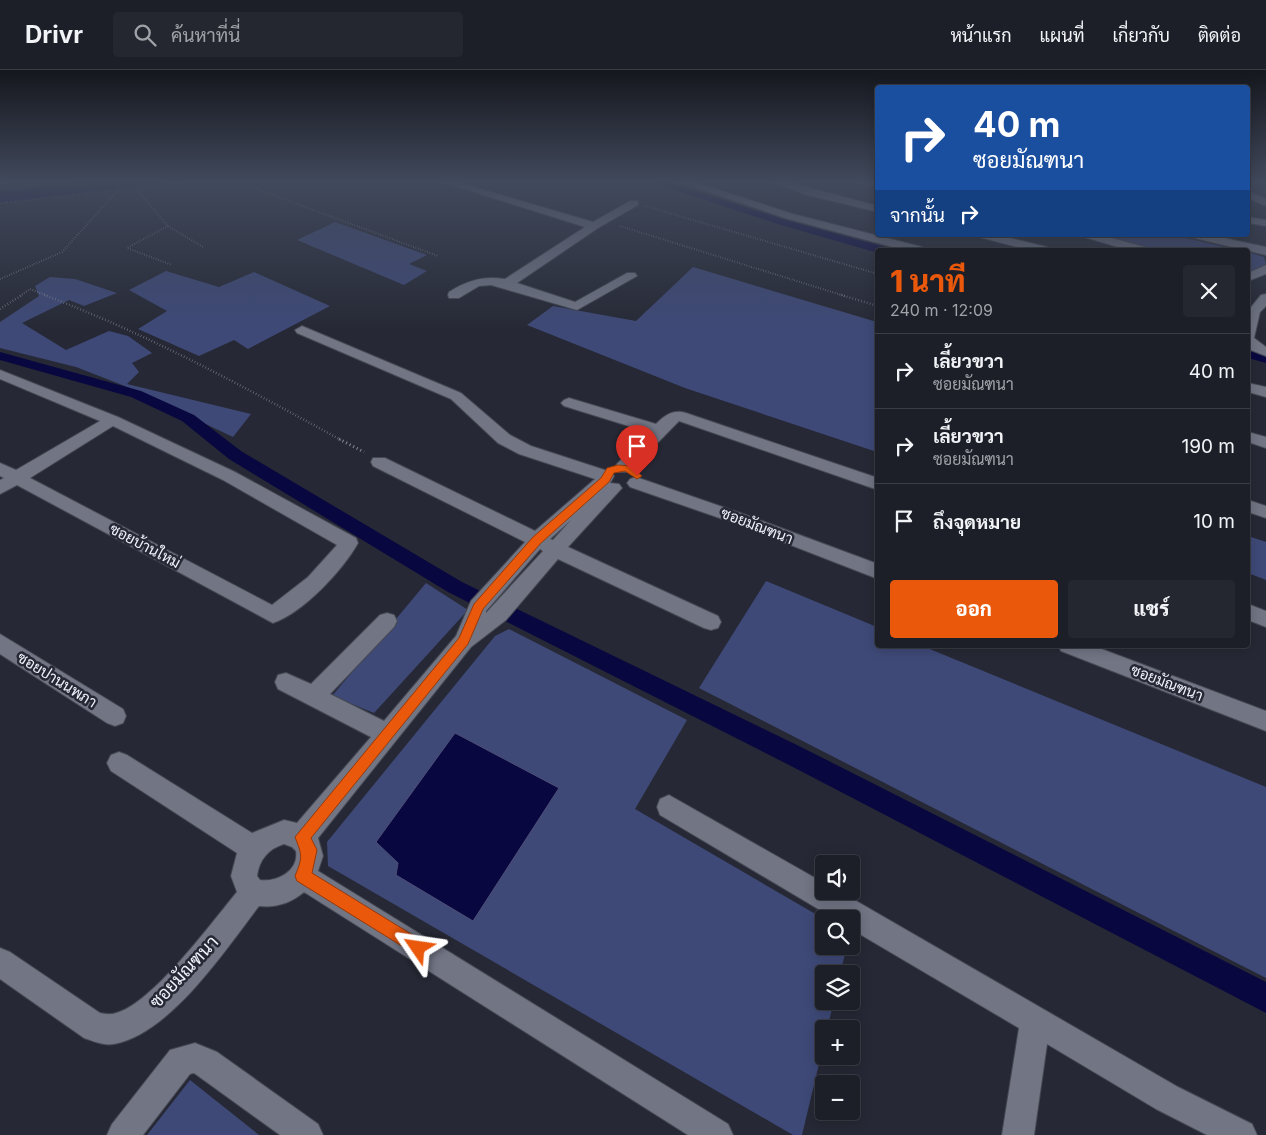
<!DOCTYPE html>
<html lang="th">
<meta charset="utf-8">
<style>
:root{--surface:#1c1f28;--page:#252730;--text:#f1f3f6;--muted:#a0a2a8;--line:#3a3d45;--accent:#ea580c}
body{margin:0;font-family:Inter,Sarabun,sans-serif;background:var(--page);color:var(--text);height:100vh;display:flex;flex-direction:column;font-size:19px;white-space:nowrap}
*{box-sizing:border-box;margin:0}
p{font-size:16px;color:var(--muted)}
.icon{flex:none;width:28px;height:28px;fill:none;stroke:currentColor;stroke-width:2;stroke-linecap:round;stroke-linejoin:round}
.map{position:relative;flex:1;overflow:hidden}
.side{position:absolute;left:875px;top:178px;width:375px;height:400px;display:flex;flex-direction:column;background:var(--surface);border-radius:5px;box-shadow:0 2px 12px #0003,0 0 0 1px var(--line)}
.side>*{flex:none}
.guide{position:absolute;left:875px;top:15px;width:375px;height:152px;border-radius:5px;box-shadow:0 2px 12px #0003,0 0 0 1px var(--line);background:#1a4fa0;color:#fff;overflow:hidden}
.tools{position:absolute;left:815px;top:785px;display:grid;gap:10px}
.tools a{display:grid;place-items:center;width:45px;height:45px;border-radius:5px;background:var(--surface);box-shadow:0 2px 12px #0003,0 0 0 1px var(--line);font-size:25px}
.pin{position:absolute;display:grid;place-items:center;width:42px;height:42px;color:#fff;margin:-51px -21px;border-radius:50% 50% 50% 0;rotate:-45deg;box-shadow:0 0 5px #0007}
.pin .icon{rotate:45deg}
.me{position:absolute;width:55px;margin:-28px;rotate:302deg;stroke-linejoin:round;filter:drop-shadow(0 0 4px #0008)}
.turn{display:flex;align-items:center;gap:18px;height:105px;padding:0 15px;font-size:22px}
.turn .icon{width:65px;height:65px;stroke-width:2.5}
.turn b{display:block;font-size:35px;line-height:42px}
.then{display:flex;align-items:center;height:48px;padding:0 15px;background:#0003;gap:10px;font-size:19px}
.round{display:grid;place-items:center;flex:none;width:52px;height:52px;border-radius:5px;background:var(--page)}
.headline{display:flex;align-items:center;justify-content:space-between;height:85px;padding:0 15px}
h1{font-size:30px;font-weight:800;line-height:38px;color:var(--accent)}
.primary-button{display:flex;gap:10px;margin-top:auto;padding:10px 15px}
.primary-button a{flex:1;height:58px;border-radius:5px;background:var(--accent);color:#fff;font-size:20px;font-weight:800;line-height:58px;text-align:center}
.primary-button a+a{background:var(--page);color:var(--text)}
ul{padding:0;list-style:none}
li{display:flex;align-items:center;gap:15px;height:75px;padding:0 15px;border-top:1px solid var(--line)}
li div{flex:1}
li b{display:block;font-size:19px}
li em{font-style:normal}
header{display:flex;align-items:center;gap:30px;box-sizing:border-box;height:70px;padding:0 25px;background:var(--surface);border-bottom:1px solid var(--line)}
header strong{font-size:24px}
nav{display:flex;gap:28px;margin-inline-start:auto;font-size:18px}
.search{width:350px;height:45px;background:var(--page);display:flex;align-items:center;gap:12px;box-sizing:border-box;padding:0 18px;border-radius:5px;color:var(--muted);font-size:19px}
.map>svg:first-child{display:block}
.green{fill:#3e4977}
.water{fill:#09073f;stroke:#4e4e77}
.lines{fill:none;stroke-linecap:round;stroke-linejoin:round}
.canal{fill:#09073f;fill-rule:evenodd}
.river{fill:#09073f;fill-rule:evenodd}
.minor-casing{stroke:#454852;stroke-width:2}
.path-far2{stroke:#898c96;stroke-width:2;stroke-dasharray:0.5 2;stroke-linecap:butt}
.path-far1{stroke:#898c96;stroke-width:2.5;stroke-dasharray:0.5 2.5;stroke-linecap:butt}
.path{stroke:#898c96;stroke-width:3;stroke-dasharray:1 3;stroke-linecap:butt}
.minor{fill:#717584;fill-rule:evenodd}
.route{fill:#ea580c;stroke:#983908}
.labels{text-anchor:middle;stroke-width:5;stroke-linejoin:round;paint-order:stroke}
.street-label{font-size:15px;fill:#f0f2fb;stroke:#262935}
.near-street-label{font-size:18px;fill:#f0f2fb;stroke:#262935}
</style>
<header>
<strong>Drivr</strong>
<div class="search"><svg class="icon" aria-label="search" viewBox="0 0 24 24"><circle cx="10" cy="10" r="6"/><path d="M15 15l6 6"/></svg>ค้นหาที่นี่</div>
<nav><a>หน้าแรก</a><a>แผนที่</a><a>เกี่ยวกับ</a><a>ติดต่อ</a></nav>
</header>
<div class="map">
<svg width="1266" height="1065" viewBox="0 0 1266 1065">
<rect width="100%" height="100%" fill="#262935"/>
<!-- green -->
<g class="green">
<polygon points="335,152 427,185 409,194 427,201 404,215 297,170"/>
<polygon points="1104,165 1173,165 1238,180 1154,180"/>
<polygon points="1248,182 1264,187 1266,194 1248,203"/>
<polygon points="693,197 877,252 877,382 685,318 527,255 553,236 636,251"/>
<polygon points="166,201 219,217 254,202 330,236 248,279 234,270 199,286 138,259 167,241 129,220"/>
<polygon points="50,207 75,209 117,223 84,236 69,230 22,253 66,280 109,261 128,266 152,283 132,293 139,302 127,314 251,344 233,367 130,318 76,297 0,278 0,252 39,226 35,216"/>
<polygon points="1248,466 1266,472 1266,510 1248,503"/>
<polygon points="766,511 877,557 878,575 920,575 1266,717 1266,908 699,618"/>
<polygon points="426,513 468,540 374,643 332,626"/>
<polygon points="509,559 687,650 635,739 824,849 824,876 847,876 840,904 824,904 824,931 834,931 827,959 824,959 824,973 802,1065 793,1065 328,796 327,772 495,566"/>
<polygon points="190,1010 259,1065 147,1065"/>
</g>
<!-- water -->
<polygon class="water" points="455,663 559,718 473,851 396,805 398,793 376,772"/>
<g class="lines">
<!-- canal -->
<g class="canal">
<polygon points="648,111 663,111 789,151 885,177 887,180 878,180 878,183 781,155"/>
<polygon points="1248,280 1266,285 1266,293 1248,288"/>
<polygon points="0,282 141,321 194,345 241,381 462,512 805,679 1266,912 1266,943 789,695 448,522 229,389 182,351 131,327 0,290"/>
</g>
<!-- river -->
<polygon class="river" points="103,111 161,111 158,115 152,116 0,133 0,121"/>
<!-- minor casing -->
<g class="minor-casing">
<g id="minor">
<polygon points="0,111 14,111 0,115"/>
<path d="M 439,111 L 454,111 L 593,152 L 630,131 L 638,131 L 638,135 L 598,158 L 517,213 L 575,232 L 627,203 L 635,203 L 637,206 L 577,240 L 491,215 L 479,216 L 459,228 L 449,228 L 448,225 L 449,222 C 468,210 483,206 505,209 L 585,157 Z"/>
<polygon points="676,111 691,111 793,144 922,177 924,180 904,180 785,148"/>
<polygon points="769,111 784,111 878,136 878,142 807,125"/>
<polygon points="858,111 878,111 878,117 859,113"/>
<polygon points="1248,121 1266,129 1266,136 1248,128"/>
<polygon points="1248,147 1266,150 1266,156 1248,153"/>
<polygon points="977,165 997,165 1047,177 1049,180 1029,180 979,167"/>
<polygon points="1082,165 1101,165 1145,177 1147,180 1128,180 1084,167"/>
<polygon points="1188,165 1210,165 1266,177 1266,185 1190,167"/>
<polygon points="1266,195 1266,204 1248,211 1248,203"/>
<polygon points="1266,224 1266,236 1260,242 1254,268 1266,277 1266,286 1248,279 1248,241 1261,225"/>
<path d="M 302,256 L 461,323 L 510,365 L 531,376 L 611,402 L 614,406 L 610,413 L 619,414 L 622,418 L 568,477 L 718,546 L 721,552 L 718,558 L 711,560 L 704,558 L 558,489 L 506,550 L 471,577 L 318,768 L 323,786 L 318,801 L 728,1054 L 733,1065 L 688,1065 L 304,822 C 291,833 276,838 259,836 C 226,879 170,964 114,974 C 104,976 93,971 84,968 L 0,909 L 0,878 L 10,882 L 100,943 C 105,944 111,945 116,943 C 152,934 212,852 237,822 L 231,806 L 237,783 L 111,701 L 107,693 L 111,685 L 119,682 L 127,685 L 252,763 L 284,750 L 297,753 L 371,667 L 278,619 L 275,612 L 278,605 L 286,603 L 311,614 L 380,545 L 387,543 L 394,545 L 397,551 L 394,557 L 330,624 L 384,651 L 456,566 L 471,531 L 525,472 L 373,396 L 371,392 L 373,388 L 385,388 L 535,461 L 595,409 L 519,384 L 498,373 L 451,329 L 297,263 L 295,260 ZM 571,450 L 553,470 L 550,469 ZM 540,479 L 543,481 L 486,543 L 486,541 ZM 284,774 L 292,777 L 296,781 C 299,801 277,812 260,810 L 257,806 C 259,790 268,779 284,774 Z"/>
<path d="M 0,300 L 118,347 L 235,402 L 356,468 L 358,473 C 343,500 303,543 273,553 L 17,415 L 0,424 L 0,410 L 4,408 L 0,406 L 0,393 L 16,400 L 100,351 L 0,309 ZM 113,356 L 223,410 L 337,475 L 308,507 L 272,535 L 30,408 Z"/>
<polygon points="1248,313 1266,317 1266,327 1248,322"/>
<path d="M 569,328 L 656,354 C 665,345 673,339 686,343 L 878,408 L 878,420 L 679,351 L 629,402 L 617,402 L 615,398 L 617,394 L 648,362 L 564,336 L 561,333 L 564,330 Z"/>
<polygon points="1248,362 1266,367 1266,378 1248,372"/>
<polygon points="636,407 746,445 878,494 878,509 734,453 630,417 627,413 630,409"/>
<polygon points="1248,430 1266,436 1266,448 1248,442"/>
<polygon points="1248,534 1266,541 1266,557 1248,550"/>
<polygon points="0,564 123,639 126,646 123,653 115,656 107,653 0,584"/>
<polygon points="1058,575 1091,575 1266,641 1266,661 1061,581"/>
<polygon points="669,725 824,813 824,821 839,821 1178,1017 1252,1054 1257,1065 1207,1065 1156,1039 1047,974 1034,1065 1002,1065 1019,958 851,859 851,849 835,849 660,745 657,737 660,729"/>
<polygon points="195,973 217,982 318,1054 323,1065 280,1065 194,1003 190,1004 143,1065 107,1065 112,1054 170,980"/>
</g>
</g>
<!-- path-far2 -->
<g class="path-far2">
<polyline points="235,111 438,186"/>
<polyline points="137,120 168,156 203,177"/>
<polyline points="0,133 190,111"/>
<polyline points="645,136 878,204"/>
<polyline points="168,156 127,178 172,195"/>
<polyline points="620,156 845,226"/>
<polyline points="0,209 62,182 119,119"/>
<polyline points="20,226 30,219 48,226"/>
</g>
<!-- path-far1 -->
<g class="path-far1">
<path d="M 44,225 C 148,264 244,317 341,370"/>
<polyline points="841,225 878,236"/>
<polyline points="0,239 22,225"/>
</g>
<!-- path -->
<polyline class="path" points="339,369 364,382"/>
<!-- minor -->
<use href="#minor" class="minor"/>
</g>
<!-- sky -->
<linearGradient id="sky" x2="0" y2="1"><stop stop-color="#15171d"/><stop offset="0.43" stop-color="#41495c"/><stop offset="1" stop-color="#41495c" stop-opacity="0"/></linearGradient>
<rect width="1266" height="260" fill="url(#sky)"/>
<!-- route -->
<path class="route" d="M 618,395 L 631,396 L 642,406 L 637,409 L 625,401 L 614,403 L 609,412 L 541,473 L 483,539 L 468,574 L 311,768 L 317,780 L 312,803 L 424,872 L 426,878 L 424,884 L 418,886 L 297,811 L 295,806 C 303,787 302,785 295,767 L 459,568 L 474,534 L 533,467 L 601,408 L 607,398 Z"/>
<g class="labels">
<!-- street labels -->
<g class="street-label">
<text transform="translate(757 456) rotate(21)" y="5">ซอยมัณฑนา</text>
<text transform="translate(145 476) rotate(28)" y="5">ซอยบ้านใหม่</text>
<text transform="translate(57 610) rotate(32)" y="5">ซอยปานนพภา</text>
<text transform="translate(1167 613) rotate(21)" y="5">ซอยมัณฑนา</text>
</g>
<!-- near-street labels -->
<g class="near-street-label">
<text transform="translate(184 902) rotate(-47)" y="6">ซอยมัณฑนา</text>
</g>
</g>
</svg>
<div class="tools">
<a><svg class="icon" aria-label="sound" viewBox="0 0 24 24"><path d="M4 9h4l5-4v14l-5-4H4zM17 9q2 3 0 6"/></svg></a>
<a><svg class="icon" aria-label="search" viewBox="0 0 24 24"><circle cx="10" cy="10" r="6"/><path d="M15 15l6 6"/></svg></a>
<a><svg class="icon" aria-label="layers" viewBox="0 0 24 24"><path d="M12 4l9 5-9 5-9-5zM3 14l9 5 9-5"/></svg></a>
<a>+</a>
<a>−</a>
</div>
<div class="pin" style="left:637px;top:406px;background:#d93025"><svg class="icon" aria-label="arrive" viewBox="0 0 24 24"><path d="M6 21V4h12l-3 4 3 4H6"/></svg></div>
<svg class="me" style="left:418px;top:878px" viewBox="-20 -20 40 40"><path d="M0-17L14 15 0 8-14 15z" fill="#ea580c" stroke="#fff" stroke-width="4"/></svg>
<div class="guide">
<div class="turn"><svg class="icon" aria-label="right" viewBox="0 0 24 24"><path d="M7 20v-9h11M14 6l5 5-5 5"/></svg><div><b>40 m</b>ซอยมัณฑนา</div></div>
<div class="then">จากนั้น<svg class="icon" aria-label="right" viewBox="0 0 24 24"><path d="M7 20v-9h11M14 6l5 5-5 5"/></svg></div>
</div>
<section class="side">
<div class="headline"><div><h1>1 นาที</h1><p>240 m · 12:09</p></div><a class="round"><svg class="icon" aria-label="close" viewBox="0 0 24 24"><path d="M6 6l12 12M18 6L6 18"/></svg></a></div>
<ul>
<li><svg class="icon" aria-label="right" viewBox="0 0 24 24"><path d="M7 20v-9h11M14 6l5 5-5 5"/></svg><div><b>เลี้ยวขวา</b><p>ซอยมัณฑนา</p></div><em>40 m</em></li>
<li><svg class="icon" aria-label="right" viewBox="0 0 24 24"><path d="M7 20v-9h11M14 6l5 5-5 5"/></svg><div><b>เลี้ยวขวา</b><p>ซอยมัณฑนา</p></div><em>190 m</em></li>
<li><svg class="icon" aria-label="arrive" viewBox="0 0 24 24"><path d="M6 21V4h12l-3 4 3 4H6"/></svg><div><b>ถึงจุดหมาย</b></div><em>10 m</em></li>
</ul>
<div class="primary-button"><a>ออก</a><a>แชร์</a></div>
</section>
</div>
